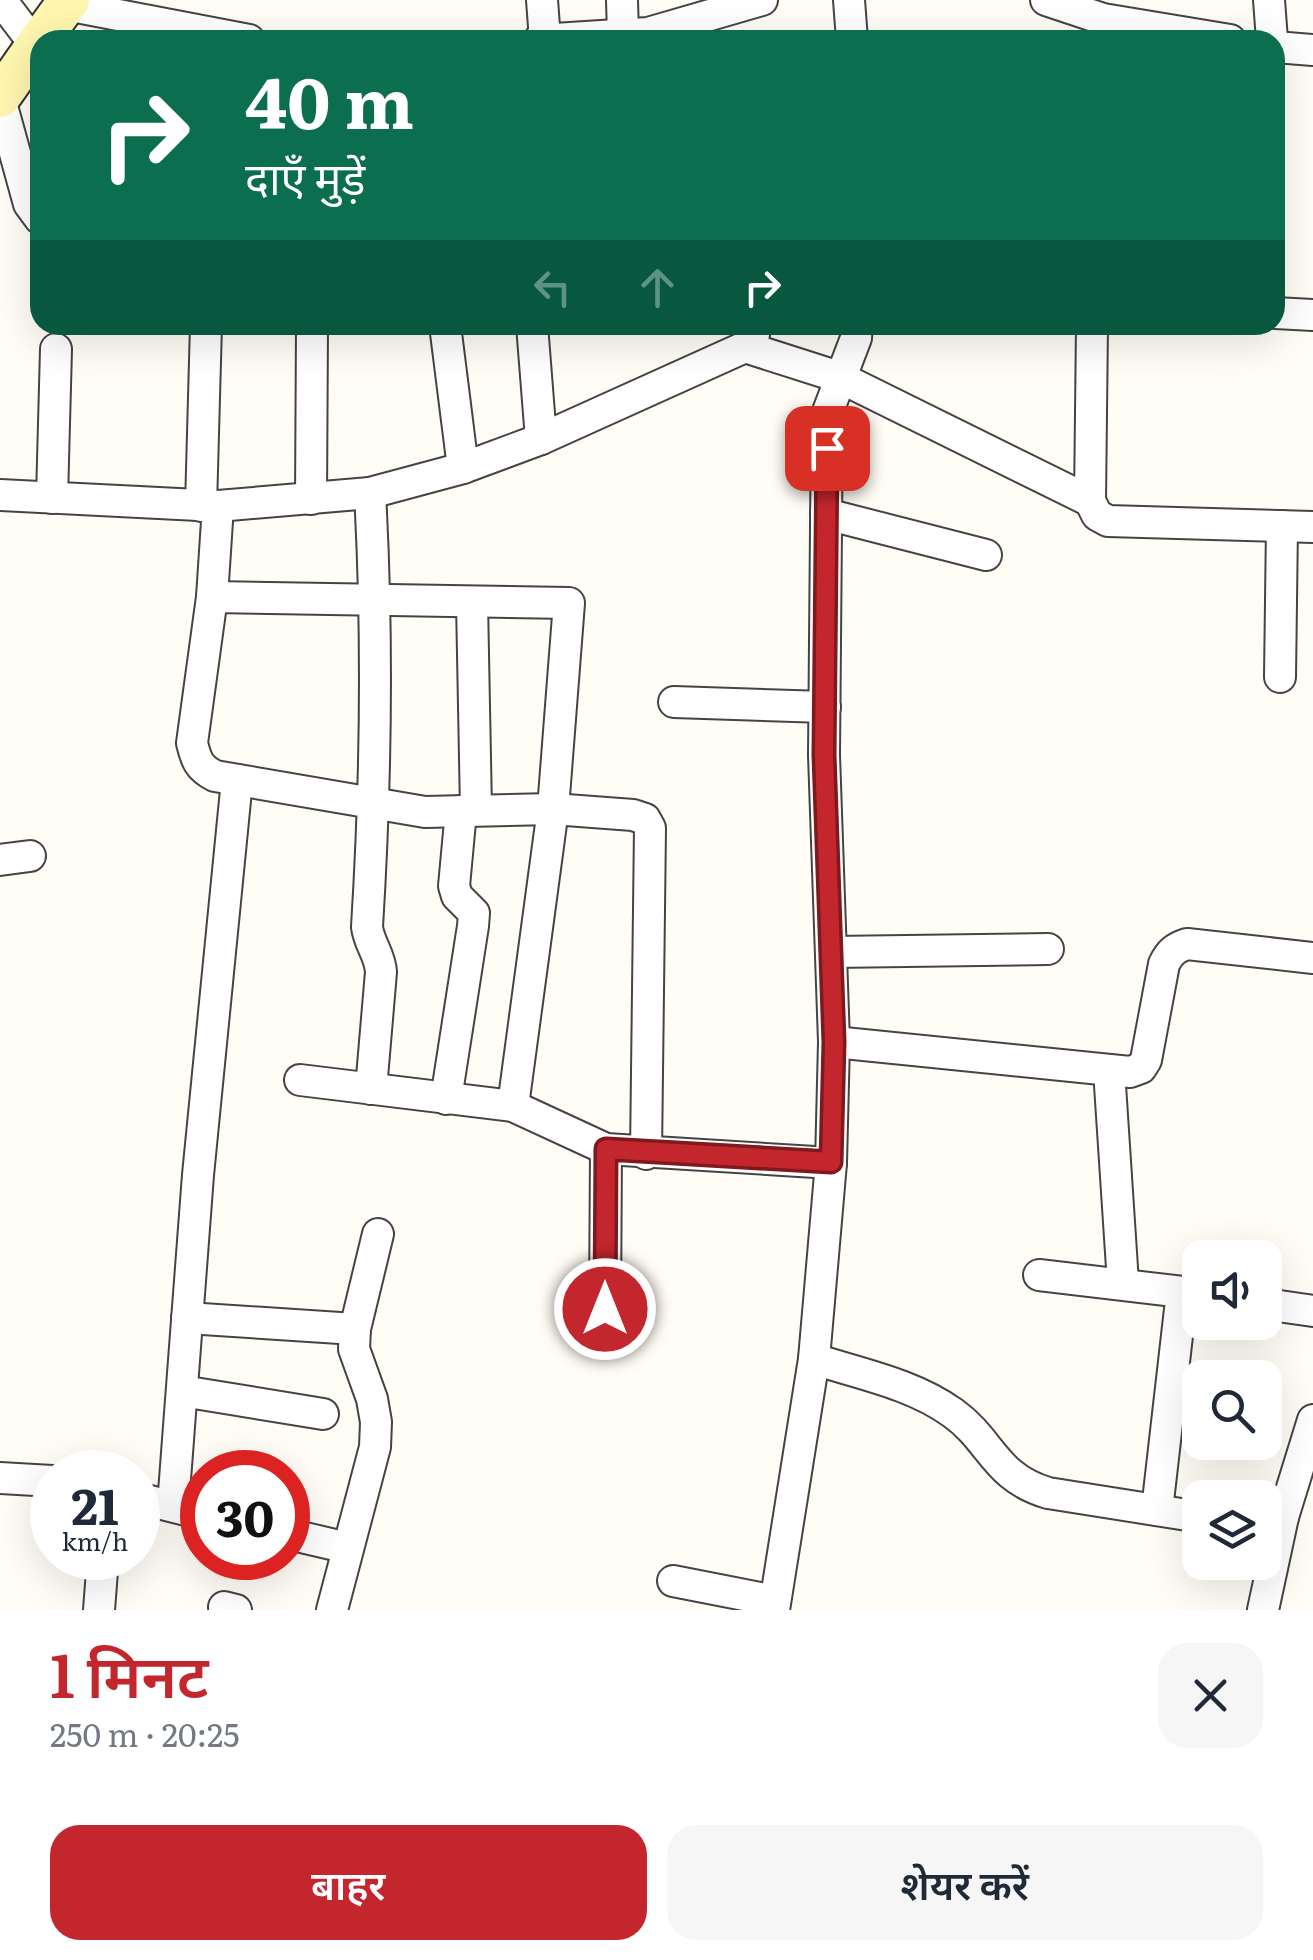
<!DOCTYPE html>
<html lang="hi">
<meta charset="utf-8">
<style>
:root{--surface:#fff;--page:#f6f6f7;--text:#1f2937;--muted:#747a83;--accent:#c4262e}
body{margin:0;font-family:Literata,"Noto Sans Devanagari",serif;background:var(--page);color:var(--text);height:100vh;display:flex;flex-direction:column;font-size:38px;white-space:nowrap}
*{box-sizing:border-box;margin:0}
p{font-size:32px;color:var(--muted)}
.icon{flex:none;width:55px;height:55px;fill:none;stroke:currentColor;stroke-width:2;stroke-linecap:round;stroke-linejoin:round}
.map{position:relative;height:1610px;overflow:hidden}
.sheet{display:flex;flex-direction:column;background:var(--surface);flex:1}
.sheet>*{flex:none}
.banner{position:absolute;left:30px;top:30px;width:1255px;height:305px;border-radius:30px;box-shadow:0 10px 40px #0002;background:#0b6e4f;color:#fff;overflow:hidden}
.tools{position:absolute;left:1182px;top:1240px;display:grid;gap:20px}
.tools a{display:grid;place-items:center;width:100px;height:100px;border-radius:20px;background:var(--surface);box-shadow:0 10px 40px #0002;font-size:50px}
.speed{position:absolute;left:30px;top:1450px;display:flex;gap:20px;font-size:50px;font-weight:700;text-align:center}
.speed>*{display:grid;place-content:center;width:130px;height:130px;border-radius:50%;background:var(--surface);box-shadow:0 10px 40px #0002;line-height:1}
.speed small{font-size:25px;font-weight:400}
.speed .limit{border:15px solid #d22;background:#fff;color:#111}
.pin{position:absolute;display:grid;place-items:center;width:85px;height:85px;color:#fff;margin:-42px;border-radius:20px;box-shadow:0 5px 15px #0006}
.me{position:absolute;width:110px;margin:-55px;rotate:0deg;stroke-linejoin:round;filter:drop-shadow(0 0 8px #0008)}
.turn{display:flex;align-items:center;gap:35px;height:210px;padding:0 50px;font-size:45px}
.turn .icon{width:130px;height:130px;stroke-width:2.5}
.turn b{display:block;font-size:70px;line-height:85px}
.lanes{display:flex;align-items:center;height:95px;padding:0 50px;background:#0003;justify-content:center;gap:50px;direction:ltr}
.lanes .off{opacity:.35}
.round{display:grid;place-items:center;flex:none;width:105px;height:105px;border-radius:30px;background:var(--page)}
.summary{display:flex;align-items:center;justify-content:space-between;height:170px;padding:0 50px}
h1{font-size:60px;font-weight:600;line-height:75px;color:var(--accent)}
.button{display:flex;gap:20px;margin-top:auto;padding:20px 50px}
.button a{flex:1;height:115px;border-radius:30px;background:var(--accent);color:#fff;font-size:40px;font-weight:600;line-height:115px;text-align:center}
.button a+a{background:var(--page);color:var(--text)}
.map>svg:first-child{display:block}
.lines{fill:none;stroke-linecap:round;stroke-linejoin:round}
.street-casing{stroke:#444;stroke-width:34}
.secondary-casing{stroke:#333;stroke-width:44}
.street{stroke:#fff;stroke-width:30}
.secondary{stroke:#fff6b0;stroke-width:40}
.route-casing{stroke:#7f191e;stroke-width:25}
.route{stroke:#c4262e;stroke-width:18}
</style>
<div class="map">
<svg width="1313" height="1610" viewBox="0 0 1313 1610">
<rect width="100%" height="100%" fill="#fffdf5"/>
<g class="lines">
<!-- street casing -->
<g class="street-casing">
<g id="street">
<polyline points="1,0 36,46"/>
<polyline points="542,0 545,40"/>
<polyline points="622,0 623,35"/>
<polyline points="849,0 852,40"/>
<polyline points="1046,0 1103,19 1230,40"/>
<polyline points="1269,0 1272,40"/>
<polyline points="66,5 249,40"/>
<polyline points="539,40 648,33 762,0"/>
<polyline points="1275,47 1313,50"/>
<polyline points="0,99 29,204 40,219"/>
<polyline points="1275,313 1313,315"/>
<polyline points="445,325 463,468"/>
<polyline points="532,325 541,439"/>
<polyline points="1092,325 1090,501 1097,515 1108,521 1313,527"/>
<polyline points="745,347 839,377 1090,501"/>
<path d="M 370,493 C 378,638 376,782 367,927 C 369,944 380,954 381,972 L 371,1089"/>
<polyline points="0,495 218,506 370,493 463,468 541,439 745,347 754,335 754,325"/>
<polyline points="52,498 56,349"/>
<polyline points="311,499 312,325"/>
<polyline points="201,506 206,325"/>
<path d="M 218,506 L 212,597 L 192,743 C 196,760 199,768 215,776 L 425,812 L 553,809 L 633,815 L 645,819 L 650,828 L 646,1154"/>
<polyline points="826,514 986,555"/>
<polyline points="212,597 569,603 553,809 513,1106"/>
<polyline points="472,602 476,810"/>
<polyline points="1280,677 1282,526"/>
<polyline points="674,702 825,707"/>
<polyline points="0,860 30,856"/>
<polyline points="832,952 1048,949"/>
<path d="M 834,1042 L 1130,1072 L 1141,1068 L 1146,1060 L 1164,964 C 1170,952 1175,948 1187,944 L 1313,958"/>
<polyline points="1109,1070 1123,1283"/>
<polyline points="300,1080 513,1106 606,1149 831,1163"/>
<polyline points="446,1099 473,926 474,913 457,896 454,886 461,811"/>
<polyline points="1039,1275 1200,1294"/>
<polyline points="1265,1304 1313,1311"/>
<polyline points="605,1309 606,1149"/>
<polyline points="187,1318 355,1329"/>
<path d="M 814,1359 C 861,1374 913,1384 953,1413 C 992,1441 994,1477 1048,1493 L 1200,1517"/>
<polyline points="182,1391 323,1414"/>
<polyline points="0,1478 52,1481"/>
<polyline points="138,1498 202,1514"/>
<polyline points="173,1506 198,1175 237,780"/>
<polyline points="1157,1510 1182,1292"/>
<polyline points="1265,1526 1275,1524 1283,1517 1313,1420"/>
<polyline points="288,1534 348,1548"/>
<polyline points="673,1581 775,1601"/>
<polyline points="224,1607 236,1610"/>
<polyline points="99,1610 103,1558"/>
<polyline points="332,1610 375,1447 376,1422 372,1399 354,1349 355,1329 378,1234"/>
<polyline points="774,1610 814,1359 831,1163 834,1042 824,755 827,414 856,338 857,325"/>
<polyline points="1263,1610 1283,1517"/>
</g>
</g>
<!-- secondary casing -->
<g class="secondary-casing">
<g id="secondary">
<polyline points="40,40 69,0"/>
<polyline points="0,97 40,40"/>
</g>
</g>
<!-- street -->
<use href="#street" class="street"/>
<!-- secondary -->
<use href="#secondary" class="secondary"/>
</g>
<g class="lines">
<!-- route casing -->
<g class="route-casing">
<polyline id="route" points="605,1309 606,1149 831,1162 834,1042 824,755 827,448"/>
</g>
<!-- route -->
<use href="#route" class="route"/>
</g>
</svg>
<div class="tools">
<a><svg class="icon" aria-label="sound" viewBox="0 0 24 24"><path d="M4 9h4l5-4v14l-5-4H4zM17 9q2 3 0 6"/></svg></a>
<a><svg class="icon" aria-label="search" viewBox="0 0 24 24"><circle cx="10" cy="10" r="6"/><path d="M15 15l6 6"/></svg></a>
<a><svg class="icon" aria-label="layers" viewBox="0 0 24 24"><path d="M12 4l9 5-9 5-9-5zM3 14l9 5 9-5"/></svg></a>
</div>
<div class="speed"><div>21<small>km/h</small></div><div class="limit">30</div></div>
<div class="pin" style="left:827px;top:448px;background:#d93025"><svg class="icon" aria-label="arrive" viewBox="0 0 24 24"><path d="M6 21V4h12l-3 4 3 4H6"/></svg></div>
<svg class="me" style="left:605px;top:1309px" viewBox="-20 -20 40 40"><circle r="17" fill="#c4262e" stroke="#fff" stroke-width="3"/><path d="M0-11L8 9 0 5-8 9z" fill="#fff"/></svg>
<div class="banner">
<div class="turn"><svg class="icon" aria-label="right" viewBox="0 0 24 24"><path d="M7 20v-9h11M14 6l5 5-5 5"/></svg><div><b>40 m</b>दाएँ मुड़ें</div></div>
<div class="lanes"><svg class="icon off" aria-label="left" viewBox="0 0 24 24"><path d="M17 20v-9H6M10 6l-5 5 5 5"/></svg><svg class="icon off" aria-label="ahead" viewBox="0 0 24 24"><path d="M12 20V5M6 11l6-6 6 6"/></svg><svg class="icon" aria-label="right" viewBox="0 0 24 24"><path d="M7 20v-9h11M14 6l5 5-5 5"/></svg></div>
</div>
</div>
<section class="sheet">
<div class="summary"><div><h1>1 मिनट</h1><p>250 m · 20:25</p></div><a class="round"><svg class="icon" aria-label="close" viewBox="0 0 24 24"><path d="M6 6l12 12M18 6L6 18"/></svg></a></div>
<div class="button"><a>बाहर</a><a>शेयर करें</a></div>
</section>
